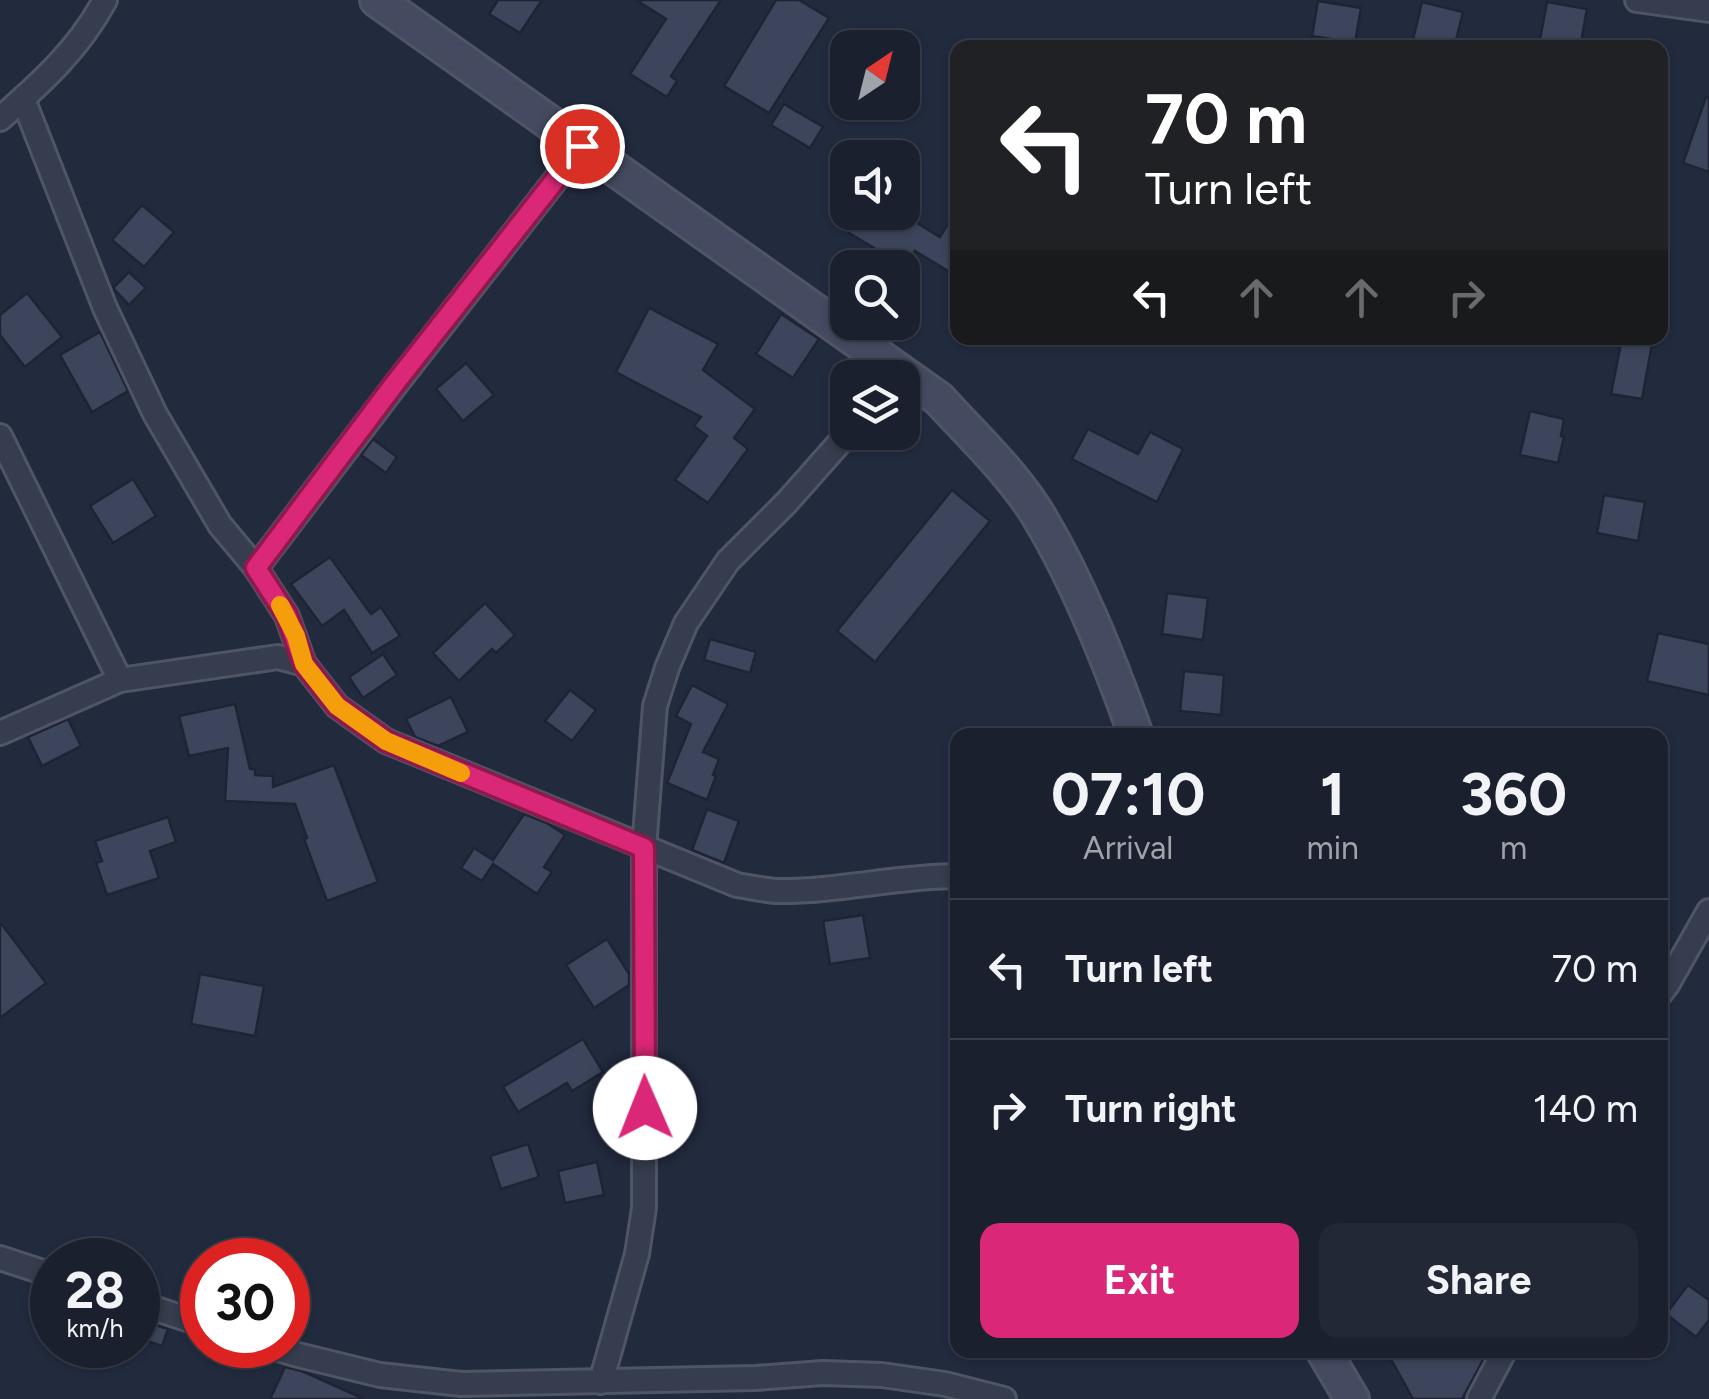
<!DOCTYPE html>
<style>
:root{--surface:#1a202e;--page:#232836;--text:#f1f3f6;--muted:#9fa3aa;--line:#383e4a;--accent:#db2777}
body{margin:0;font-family:Figtree,sans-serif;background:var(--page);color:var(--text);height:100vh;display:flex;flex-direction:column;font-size:38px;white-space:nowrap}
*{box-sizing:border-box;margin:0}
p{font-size:32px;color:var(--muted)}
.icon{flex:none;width:55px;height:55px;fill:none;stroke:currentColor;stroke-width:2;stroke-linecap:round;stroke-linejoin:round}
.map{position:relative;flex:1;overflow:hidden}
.side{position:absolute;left:950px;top:728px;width:718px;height:630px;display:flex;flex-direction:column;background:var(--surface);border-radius:20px;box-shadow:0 2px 8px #0004,0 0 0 2px var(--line)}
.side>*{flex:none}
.banner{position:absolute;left:950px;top:40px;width:718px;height:305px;border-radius:20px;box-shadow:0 2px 8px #0004,0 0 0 2px var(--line);background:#202124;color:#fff;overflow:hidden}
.needle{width:65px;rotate:35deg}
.fabs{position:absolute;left:830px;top:30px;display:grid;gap:20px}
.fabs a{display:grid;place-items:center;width:90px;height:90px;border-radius:20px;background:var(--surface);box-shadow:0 2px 8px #0004,0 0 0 2px var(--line);font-size:50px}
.speed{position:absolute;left:30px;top:1238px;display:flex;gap:20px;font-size:50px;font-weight:700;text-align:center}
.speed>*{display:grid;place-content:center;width:130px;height:130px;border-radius:50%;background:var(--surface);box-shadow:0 2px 8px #0004,0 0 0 2px var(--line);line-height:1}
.speed small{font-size:25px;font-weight:400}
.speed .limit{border:15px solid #d22;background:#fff;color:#111}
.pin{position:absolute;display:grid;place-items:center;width:85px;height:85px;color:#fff;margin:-42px;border:5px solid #fff;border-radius:50%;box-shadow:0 2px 10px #0007}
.me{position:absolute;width:110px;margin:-55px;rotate:359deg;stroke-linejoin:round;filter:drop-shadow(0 0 8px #0008)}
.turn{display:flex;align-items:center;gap:35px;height:210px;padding:0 30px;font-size:45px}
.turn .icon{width:130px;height:130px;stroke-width:2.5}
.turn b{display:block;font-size:70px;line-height:85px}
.lanes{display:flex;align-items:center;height:95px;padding:0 30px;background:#0003;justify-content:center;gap:50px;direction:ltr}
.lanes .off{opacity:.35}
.eta{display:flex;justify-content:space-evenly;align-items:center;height:170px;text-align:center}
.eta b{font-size:60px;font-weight:700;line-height:70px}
.action{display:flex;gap:20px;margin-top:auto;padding:20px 30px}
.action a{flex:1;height:115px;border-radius:20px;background:var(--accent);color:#fff;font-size:40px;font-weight:700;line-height:115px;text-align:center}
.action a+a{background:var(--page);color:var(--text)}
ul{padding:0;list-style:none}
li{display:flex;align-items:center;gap:30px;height:140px;padding:0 30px;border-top:2px solid var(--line)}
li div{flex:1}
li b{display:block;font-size:38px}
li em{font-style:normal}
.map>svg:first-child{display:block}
.building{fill:#3c455b;stroke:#1e2434;stroke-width:2.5}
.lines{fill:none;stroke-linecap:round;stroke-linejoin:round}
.street-casing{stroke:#4f5565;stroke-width:28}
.secondary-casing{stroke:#4f5565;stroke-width:38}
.street{stroke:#363d4e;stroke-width:22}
.secondary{stroke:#444b61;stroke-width:32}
.route-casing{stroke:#8e194d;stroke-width:25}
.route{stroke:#db2777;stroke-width:18}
.slow{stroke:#f59e0b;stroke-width:18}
</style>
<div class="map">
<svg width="1709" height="1399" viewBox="0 0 1709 1399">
<rect width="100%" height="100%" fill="#222a3e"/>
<!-- building -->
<g class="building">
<polygon points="498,0 542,0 520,33 489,14"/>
<polygon points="636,0 721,0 671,76 677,81 667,97 630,74 666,19"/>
<polygon points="776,0 799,0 829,18 769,113 724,86"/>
<polygon points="1318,1 1361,8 1355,43 1312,36"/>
<polygon points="1422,2 1463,12 1454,48 1411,48"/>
<polygon points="1547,2 1587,9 1580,48 1539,45"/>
<polygon points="1706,97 1709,98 1709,172 1683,163"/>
<polygon points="784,104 823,127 810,148 771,125"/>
<polygon points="142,205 174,232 144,267 112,240"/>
<polygon points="958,207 958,277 915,251 906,267 849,233 862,212 899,212 940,237"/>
<polygon points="129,272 146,288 129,305 113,288"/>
<polygon points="27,293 62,337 25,367 0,335 0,315"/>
<polygon points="649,308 718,344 703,370 755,409 734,438 748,449 708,503 675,480 707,436 694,426 701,417 616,372"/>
<polygon points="781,314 819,339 793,378 756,354"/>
<polygon points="100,332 128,391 92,412 60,355"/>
<polygon points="1622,338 1652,344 1642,399 1611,394"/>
<polygon points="466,363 494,395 463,421 436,389"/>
<polygon points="1530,411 1564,419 1561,436 1564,437 1558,463 1520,455"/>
<polygon points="1088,429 1138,454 1150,432 1183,449 1157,502 1072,459"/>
<polygon points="373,439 397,457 386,473 361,455"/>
<polygon points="133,479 156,516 113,543 90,506"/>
<polygon points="952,490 990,521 875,662 837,631"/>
<polygon points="1604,495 1645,502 1638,541 1597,533"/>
<polygon points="330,557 371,614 381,607 400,636 372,653 344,610 322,626 291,584"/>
<polygon points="1167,593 1208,598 1203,640 1162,634"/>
<polygon points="485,603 515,635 496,653 492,649 459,681 433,653"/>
<polygon points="1658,633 1709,644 1709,695 1647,681"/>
<polygon points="710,639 756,652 750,673 704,660"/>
<polygon points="383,654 397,675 363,698 349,677"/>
<polygon points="1184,671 1224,675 1221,715 1180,711"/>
<polygon points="692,685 728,704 703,752 719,759 713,775 716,776 707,800 667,783 691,724 676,716"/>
<polygon points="570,690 596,710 572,741 545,721"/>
<polygon points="451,697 468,732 438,746 415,737 406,719"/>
<polygon points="235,704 250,769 255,769 255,775 273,776 273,787 334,765 378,882 327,901 304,839 307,838 295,804 225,801 228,748 189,756 179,716"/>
<polygon points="68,719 81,746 42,766 28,737"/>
<polygon points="707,809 739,821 724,863 692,850"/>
<polygon points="524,814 547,823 565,835 544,867 552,872 537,894 493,864 482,881 461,868 474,848 493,860"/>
<polygon points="168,817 176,842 150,851 159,878 107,895 96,863 102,861 95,841"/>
<polygon points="863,915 870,958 830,964 823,921"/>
<polygon points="0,922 46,983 0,1018"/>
<polygon points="607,939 629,974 629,985 594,1008 566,965"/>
<polygon points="200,974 264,986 255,1036 191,1024"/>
<polygon points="583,1039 603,1072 572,1091 567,1083 518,1112 503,1087"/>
<polygon points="528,1144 539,1177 501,1189 490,1156"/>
<polygon points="597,1162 604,1195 565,1203 558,1171"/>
<polygon points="1688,1285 1709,1300 1709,1320 1696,1337 1666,1314"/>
<polygon points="138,1319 168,1329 162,1346 138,1338"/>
<polygon points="1386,1350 1470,1350 1483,1360 1462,1399 1413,1399"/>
<polygon points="285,1367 302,1371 364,1399 270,1399"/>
</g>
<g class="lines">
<!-- street casing -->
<g class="street-casing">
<g id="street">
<polyline points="1637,0 1709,10"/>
<polyline points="23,99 105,308 155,414 220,525 256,568 287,616 304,664"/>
<path d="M 0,119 C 41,83 79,49 105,0"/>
<polyline points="0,436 120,680"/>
<polyline points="256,568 397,383 582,146"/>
<path d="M 0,733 L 120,680 L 278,657 L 304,664 L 337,706 L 386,741 L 737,885 C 750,887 763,890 776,891 C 837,892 897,876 958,876"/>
<polyline points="1660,994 1667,985 1709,911"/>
<polyline points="0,1258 52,1275"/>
<polyline points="138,1303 202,1324"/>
<polyline points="265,1345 294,1354 380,1375 461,1384 755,1378 823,1373 882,1375 945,1384 1004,1399"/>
<polyline points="601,1382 637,1254 644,1208 644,848 655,706 667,668 686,623 728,561 787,502 849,432"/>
<polyline points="1479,1399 1505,1350"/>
</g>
</g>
<!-- secondary casing -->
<g class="secondary-casing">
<g id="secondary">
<path d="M 377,0 L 939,399 C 972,435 1009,470 1035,510 C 1077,578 1109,660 1136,735"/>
<polyline points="1323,1350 1352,1399"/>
</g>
</g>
<!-- street -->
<use href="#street" class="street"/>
<!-- secondary -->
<use href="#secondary" class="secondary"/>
</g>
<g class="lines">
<!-- route casing -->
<g class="route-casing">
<polyline id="route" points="582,146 396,382 256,568 287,616 304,664 337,706 386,741 644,848 645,1108"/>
</g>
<!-- route -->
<use href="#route" class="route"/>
<!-- slow -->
<polyline class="slow" points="280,605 296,636 304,664 337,706 386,741 461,773"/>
</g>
</svg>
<div class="fabs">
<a><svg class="needle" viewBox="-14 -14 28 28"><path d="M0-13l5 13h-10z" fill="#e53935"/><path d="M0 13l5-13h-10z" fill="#9fa3aa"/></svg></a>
<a><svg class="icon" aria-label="sound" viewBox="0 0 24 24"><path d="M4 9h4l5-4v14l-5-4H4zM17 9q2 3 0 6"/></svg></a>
<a><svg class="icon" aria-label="search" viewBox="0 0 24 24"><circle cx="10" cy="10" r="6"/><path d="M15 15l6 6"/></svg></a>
<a><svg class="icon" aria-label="layers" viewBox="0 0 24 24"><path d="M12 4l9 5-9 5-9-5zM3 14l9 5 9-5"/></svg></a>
</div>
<div class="speed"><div>28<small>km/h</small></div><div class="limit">30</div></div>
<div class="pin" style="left:582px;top:146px;background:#d93025"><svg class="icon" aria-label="arrive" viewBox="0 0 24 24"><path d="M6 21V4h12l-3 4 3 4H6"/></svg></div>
<svg class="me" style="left:645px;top:1108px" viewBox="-20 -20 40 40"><circle r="19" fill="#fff"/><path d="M0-13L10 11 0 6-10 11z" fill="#db2777"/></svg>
<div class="banner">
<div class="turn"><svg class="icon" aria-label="left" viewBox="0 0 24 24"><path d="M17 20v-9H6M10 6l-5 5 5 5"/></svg><div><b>70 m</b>Turn left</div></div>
<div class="lanes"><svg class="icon" aria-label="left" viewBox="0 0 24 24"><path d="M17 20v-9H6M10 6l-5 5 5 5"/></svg><svg class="icon off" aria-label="ahead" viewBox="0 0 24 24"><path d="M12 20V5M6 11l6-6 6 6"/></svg><svg class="icon off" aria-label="ahead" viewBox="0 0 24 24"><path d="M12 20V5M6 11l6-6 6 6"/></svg><svg class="icon off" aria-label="right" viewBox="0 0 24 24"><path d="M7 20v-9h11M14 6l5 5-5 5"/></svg></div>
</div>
<section class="side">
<div class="eta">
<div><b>07:10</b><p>Arrival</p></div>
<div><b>1</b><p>min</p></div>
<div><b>360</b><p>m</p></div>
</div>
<ul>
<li><svg class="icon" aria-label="left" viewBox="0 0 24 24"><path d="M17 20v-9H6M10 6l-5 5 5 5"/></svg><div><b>Turn left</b></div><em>70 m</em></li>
<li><svg class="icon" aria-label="right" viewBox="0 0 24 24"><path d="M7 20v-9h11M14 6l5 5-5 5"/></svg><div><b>Turn right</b></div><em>140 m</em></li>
</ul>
<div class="action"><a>Exit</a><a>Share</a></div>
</section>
</div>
